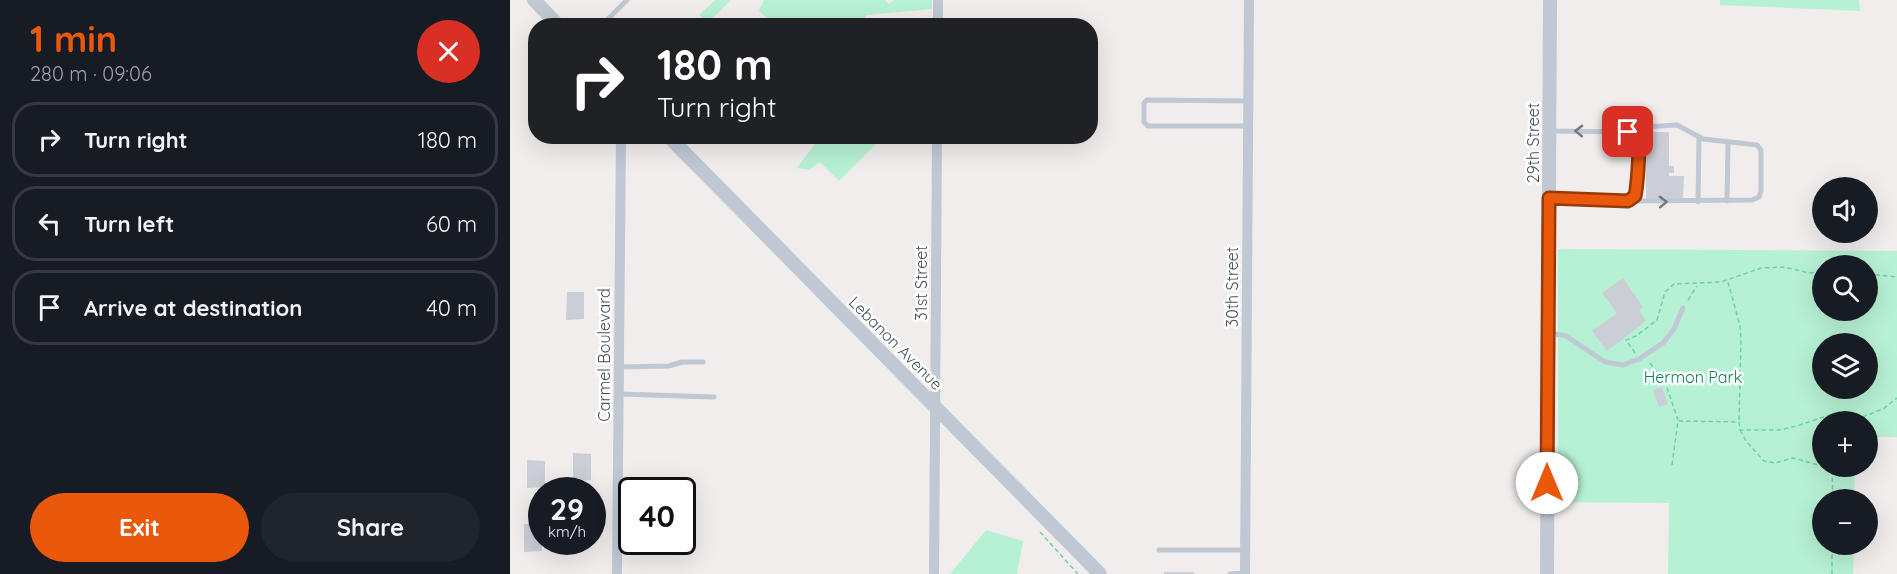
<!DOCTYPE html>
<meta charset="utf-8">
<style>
:root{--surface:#171b24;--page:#20242c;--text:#f1f3f6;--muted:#9ea1a6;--line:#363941;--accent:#ea580c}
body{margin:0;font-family:Quicksand,sans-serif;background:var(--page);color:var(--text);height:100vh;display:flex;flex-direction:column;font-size:22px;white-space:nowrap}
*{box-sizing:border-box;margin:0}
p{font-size:20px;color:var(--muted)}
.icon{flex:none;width:33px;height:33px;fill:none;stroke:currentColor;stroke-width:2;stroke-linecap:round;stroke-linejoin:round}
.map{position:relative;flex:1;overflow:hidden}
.side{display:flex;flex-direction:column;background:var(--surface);width:510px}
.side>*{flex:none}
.guide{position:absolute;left:18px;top:18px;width:570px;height:126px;border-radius:24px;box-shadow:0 6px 24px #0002;background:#202124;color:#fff;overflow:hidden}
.buttons{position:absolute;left:1302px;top:177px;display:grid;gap:12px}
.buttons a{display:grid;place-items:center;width:66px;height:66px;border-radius:50%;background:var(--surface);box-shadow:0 6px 24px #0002;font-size:30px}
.speed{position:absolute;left:18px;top:477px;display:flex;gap:12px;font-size:30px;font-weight:700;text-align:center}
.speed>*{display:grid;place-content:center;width:78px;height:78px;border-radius:50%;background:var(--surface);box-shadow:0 6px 24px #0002;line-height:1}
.speed small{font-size:15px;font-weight:400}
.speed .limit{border:3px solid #111;border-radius:9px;background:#fff;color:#111}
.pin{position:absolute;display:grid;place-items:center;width:51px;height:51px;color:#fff;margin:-26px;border-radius:12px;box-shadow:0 3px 9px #0006}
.me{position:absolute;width:66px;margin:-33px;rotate:0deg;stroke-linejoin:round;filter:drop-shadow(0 0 4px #0008)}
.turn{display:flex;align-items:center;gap:21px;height:126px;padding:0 30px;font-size:27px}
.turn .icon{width:78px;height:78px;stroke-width:2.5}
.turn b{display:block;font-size:42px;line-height:51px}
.round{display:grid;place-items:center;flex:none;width:63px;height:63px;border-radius:32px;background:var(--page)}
.overview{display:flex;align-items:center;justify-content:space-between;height:102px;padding:0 30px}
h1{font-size:36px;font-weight:800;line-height:45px;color:var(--accent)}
.button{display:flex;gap:12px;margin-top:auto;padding:12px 30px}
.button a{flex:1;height:69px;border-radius:36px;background:var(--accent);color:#fff;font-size:24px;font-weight:800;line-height:69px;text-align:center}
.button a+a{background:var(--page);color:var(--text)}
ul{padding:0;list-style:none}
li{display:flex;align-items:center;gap:18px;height:75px;margin:0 12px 9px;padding:0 18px;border:3px solid var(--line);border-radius:24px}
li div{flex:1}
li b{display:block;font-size:22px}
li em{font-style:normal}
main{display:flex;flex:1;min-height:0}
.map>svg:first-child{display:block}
.green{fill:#b7f1d3;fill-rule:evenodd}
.building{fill:#cbced5}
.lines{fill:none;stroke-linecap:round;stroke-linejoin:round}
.path{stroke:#6dd2aa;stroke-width:1.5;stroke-dasharray:4.5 3;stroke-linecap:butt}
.service{stroke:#bfc8d3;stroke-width:5}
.minor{stroke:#bfc8d3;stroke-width:10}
.tertiary{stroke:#bfc8d3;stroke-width:14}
.oneway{stroke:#6f7985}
.route-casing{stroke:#983908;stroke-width:15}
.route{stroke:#ea580c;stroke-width:10}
.labels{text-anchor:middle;stroke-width:5;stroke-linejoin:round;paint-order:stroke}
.street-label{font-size:16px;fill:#444e5b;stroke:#fff}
.park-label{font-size:16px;fill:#108154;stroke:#fff}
</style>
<main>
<section class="side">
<div class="overview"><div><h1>1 min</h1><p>280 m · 09:06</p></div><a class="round" style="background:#d93025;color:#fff"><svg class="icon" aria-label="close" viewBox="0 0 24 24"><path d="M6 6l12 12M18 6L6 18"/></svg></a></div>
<ul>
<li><svg class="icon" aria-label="right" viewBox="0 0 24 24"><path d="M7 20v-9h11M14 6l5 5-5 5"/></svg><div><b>Turn right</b></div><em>180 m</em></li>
<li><svg class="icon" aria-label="left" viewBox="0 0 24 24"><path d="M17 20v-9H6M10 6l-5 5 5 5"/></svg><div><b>Turn left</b></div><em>60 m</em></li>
<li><svg class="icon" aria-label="arrive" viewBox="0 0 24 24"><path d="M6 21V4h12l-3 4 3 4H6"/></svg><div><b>Arrive at destination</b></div><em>40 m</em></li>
</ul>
<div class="button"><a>Exit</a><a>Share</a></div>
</section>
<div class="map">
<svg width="1387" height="574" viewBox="0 0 1387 574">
<rect width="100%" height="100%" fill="#f0edec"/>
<!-- green -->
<g class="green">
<polygon points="205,0 221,0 198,23 189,15"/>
<polygon points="254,0 375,0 379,4 384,0 422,0 422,9 357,15 348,25 265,25 249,11"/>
<polygon points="1210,0 1349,0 1350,11 1210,5"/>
<polygon points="310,137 310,136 373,137 329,181 310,162 299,170 287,168"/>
<path d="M 1048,249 L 1387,251 L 1387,437 L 1358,437 L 1358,422 L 1312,422 L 1312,466 L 1345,467 L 1344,499 L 1312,500 L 1312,544 L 1344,545 L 1343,574 L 1158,574 L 1159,503 L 1048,502 ZM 1312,266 L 1358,266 L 1358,310 L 1312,310 ZM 1312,344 L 1358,344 L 1358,388 L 1312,388 Z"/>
<polygon points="476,530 513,541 507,574 440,574"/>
</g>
<!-- building -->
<g class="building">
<polygon points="1140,132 1159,132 1159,166 1164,166 1164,173 1159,173 1159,176 1174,176 1173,198 1136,199 1136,140 1140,139"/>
<polygon points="1113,278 1133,307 1129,310 1136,321 1097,351 1082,331 1107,313 1092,293"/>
<polygon points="57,292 74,292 74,319 56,320"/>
<polygon points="1152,387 1158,404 1149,407 1143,390"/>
<polygon points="63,453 81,454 81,480 63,481"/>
<polygon points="17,460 35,461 35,487 17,488"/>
<polygon points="14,524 32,525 32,551 14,552"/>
<polygon points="154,542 172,542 172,554 154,555"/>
<rect x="654" y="572" width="30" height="2"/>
</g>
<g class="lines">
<!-- path -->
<g class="path">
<polyline points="1358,274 1387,277"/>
<polyline points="1218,282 1230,326 1231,340 1229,422"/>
<polyline points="1178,300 1187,286"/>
<polyline points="1125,353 1116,340 1126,336 1147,320 1155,292 1164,284 1211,282 1251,268 1274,267 1299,273 1312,272"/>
<polyline points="1140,363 1156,385 1168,420"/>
<polyline points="1339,422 1346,420"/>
<polyline points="1230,430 1236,441 1254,461 1265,463 1283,458 1312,466"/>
<polyline points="1162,465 1168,421 1229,422 1230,430 1269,430 1287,426 1325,413 1330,413 1347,419 1373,409 1387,398"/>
<polyline points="1314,466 1322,470 1322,466"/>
<polyline points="1322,470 1323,500"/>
<polyline points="530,532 568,574"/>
<polyline points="1322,574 1322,544"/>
</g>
<!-- service -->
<g class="service">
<polyline points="91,26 117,0"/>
<polyline points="738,126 638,126 634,122 634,103 637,100 739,101"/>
<polyline points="1118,132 1133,127 1167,125 1193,139 1247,145 1251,150 1251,191 1249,197 1242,200 1118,201"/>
<path d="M 1041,198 L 1118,201 L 1125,196 C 1127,187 1130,152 1128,143 C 1126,138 1122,135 1118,132 L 1042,131"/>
<polyline points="1217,201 1218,142"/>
<polyline points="1188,202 1189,137"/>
<polyline points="1040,333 1056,336 1095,362 1113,365 1129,359 1153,343 1164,329 1173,308"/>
<polyline points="109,367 159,366 172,362 193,362"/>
<polyline points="109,394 204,397"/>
<polyline points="649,550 736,550"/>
<polyline points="720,574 735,573"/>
</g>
<!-- minor -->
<g class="minor">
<polyline points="428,26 428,0"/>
<polyline points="107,574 111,136"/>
<polyline points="424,574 427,136"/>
<polyline points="735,574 739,0"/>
</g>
<!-- tertiary -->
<g class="tertiary">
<polyline points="24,0 49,26"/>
<polyline points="158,136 590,574"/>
<polyline points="1037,574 1040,0"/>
</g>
</g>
<!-- one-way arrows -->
<defs><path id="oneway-chevron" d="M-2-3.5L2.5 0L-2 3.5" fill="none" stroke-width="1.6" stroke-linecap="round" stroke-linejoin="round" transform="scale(1.5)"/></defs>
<g class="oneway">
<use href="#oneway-chevron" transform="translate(1069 131) rotate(-179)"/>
<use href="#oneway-chevron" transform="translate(1153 202) rotate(-1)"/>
</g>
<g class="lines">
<!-- route casing -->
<g class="route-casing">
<path id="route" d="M 1037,483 L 1039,198 L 1118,201 L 1125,196 C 1127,187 1130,151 1128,143 C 1126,138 1122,135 1118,132"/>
</g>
<!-- route -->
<use href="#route" class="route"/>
</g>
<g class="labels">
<!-- street labels -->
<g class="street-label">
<text transform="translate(1023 143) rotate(-90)" y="6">29th Street</text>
<text transform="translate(411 283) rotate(-90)" y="6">31st Street</text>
<text transform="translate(722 287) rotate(-90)" y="6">30th Street</text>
<text transform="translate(386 343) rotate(45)" y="6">Lebanon Avenue</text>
<text transform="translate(94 355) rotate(-90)" y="6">Carmel Boulevard</text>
</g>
<!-- park labels -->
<g class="park-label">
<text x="1183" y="383">Hermon Park</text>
</g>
</g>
</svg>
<div class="buttons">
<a><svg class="icon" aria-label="sound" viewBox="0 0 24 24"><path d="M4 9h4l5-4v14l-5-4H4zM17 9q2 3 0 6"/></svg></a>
<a><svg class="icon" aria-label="search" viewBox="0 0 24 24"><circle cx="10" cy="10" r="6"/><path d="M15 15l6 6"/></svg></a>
<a><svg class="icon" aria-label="layers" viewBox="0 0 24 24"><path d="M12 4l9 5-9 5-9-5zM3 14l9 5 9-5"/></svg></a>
<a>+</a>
<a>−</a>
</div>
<div class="speed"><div>29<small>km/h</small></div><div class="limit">40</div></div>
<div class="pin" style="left:1118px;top:132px;background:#d93025"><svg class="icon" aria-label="arrive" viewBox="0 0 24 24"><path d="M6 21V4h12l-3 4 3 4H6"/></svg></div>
<svg class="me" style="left:1037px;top:483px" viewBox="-20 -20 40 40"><circle r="19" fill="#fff"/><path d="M0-13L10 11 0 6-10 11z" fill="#ea580c"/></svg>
<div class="guide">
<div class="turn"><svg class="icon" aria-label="right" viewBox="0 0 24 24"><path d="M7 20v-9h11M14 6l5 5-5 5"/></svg><div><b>180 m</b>Turn right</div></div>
</div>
</div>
</main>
